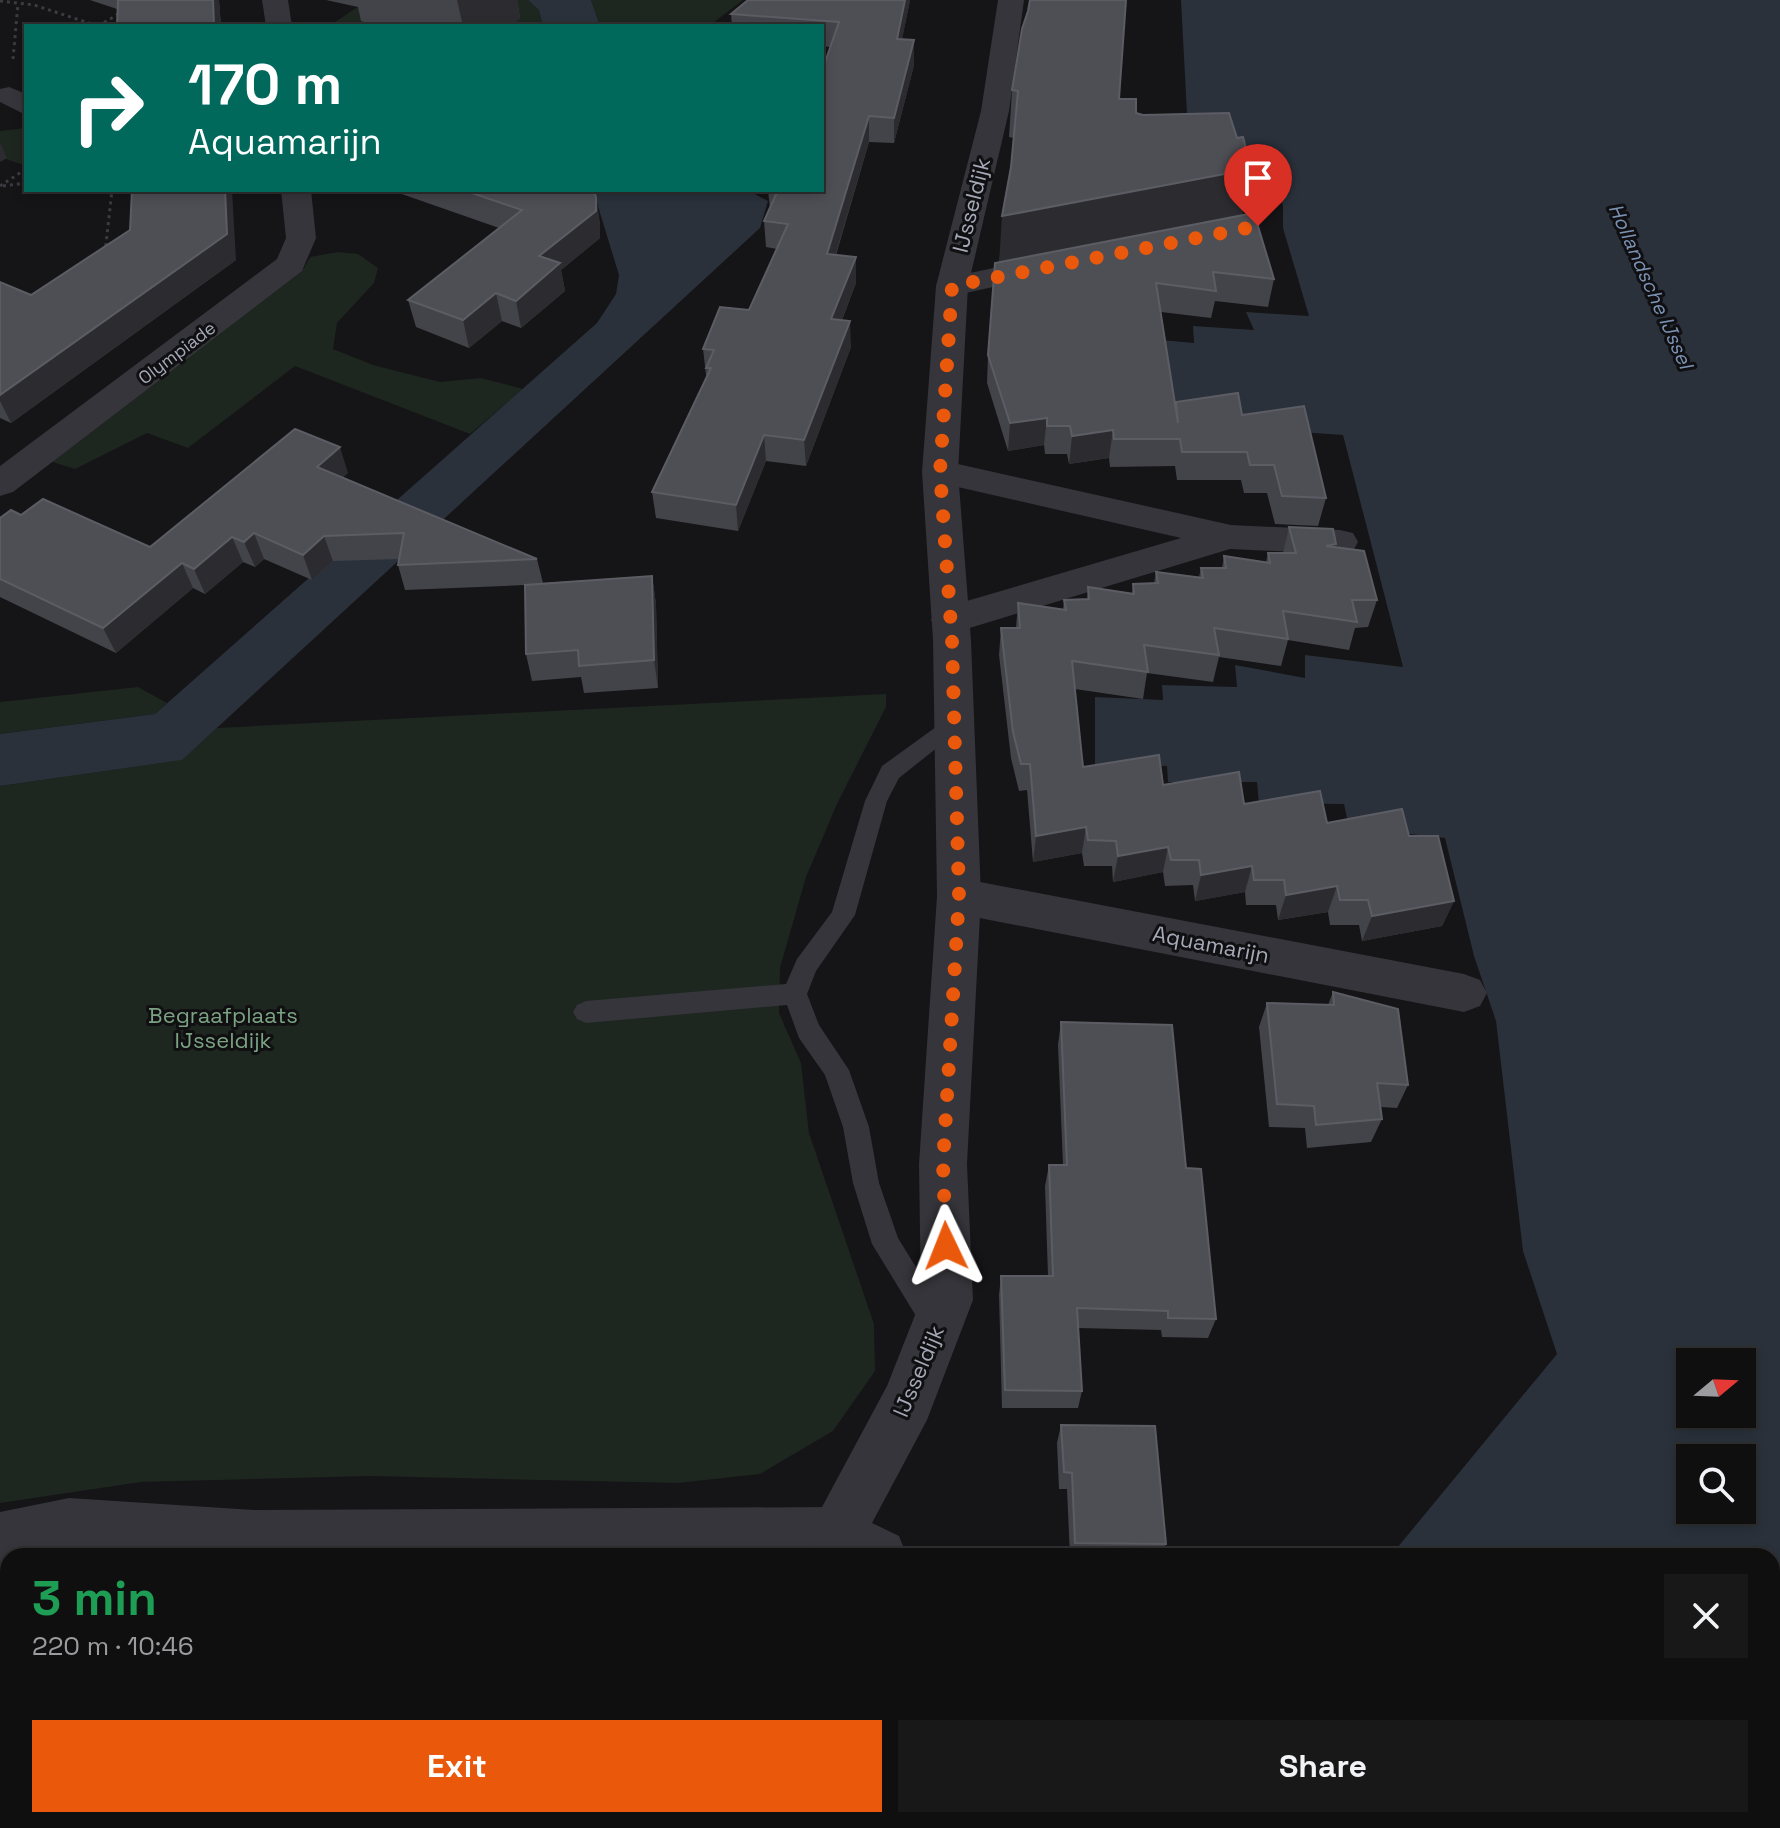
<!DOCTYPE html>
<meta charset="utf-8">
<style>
:root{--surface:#100f10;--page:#191819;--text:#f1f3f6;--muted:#9c9c9f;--line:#302f30;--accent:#ea580c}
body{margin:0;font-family:"Space Grotesk",sans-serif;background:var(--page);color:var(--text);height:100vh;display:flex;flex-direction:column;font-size:30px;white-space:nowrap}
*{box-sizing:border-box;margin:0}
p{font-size:26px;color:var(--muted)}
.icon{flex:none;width:44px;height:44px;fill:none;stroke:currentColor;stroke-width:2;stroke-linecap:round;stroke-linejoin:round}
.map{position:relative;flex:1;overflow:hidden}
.drawer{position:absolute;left:0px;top:1548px;width:1780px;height:280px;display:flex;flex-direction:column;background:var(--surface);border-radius:24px 24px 0 0;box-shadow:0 4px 12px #0003,0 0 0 2px var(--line)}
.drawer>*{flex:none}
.banner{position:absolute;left:24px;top:24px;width:800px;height:168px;border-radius:0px;box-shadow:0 4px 12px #0003,0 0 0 2px var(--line);background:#00695c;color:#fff;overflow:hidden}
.needle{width:52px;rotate:71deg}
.buttons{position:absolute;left:1676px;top:1348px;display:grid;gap:16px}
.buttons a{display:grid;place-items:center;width:80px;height:80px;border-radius:0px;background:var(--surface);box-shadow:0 4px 12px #0003,0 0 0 2px var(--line);font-size:40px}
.pin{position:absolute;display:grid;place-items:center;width:68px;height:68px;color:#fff;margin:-82px -34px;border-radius:50% 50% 50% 0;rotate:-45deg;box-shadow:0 0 8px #0007}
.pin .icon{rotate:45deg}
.me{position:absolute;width:88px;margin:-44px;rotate:358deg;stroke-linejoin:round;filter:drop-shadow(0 0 6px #0008)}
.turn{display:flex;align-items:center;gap:28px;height:168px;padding:0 32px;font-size:36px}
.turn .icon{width:104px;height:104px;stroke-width:2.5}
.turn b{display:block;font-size:56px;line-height:68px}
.round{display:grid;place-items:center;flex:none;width:84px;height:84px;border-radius:0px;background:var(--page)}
.head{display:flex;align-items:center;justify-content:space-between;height:136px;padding:0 32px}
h1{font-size:48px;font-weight:800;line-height:60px;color:#1e9e55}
.primary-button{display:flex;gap:16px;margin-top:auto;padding:16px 32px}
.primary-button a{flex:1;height:92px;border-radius:0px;background:var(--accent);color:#fff;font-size:32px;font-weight:800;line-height:92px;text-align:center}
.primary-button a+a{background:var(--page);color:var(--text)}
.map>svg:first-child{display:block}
.green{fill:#1e2620}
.water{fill:#2a313b;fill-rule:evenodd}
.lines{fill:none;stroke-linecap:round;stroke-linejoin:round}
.path{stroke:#3b3c42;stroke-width:3;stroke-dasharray:3 4;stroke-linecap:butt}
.service{fill:#35353b;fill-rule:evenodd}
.minor{fill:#35353b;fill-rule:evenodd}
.tertiary{fill:#35353b;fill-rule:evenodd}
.wall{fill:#434449}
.shaded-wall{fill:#2c2c30}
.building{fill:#4e4f55;stroke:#5c5d64;stroke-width:2}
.route{stroke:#ea580c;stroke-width:14;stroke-dasharray:0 25.2}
.labels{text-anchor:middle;stroke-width:6;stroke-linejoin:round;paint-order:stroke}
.far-street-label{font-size:18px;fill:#a5a9b7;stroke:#100f11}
.far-water-label{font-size:20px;font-style:italic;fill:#7b92b4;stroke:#100f11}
.street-label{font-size:22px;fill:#a5a9b7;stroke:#100f11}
.park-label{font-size:22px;fill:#7ba383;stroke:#100f11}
</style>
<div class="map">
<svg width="1780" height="1828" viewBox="0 0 1780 1828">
<rect width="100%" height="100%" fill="#151416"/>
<!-- green -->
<g class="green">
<polygon points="368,0 528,0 539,10 543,26 332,24"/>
<polygon points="591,0 743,0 709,26 600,26"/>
<polygon points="26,128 26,161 21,164 0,157 0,131"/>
<polygon points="338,252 358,254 378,268 374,283 337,323 333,349 373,365 440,382 481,378 523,389 470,434 295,366 188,448 147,433 75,469 49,461 304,268 310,257"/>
<polygon points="138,687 167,703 155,714 0,734 0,702"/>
<polygon points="886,694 886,707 837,804 806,877 780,968 779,1013 801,1063 809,1133 874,1324 875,1371 833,1431 760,1474 678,1483 370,1476 141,1482 0,1503 0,786 181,760 217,728"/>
<polygon points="8,1617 8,1700 0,1702 0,1618"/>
</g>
<!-- water -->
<g class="water">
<polygon points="528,0 591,0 600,26 543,26 539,10"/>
<path d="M 1181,0 L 1780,0 L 1780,1828 L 1143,1828 L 1143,1820 L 1772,1820 L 1772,1556 L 1386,1556 L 1397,1548 L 1557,1354 L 1523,1251 L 1496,1021 L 1474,956 L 1445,838 L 1349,827 L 1344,804 L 1259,803 L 1257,782 L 1168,782 L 1167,766 L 1095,764 L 1095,697 L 1163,700 L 1162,685 L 1237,687 L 1235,665 L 1305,678 L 1305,655 L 1403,667 L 1343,435 L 1256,429 L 1182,414 L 1179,401 L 1114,401 L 1139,338 L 1194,343 L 1193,326 L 1254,330 L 1246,312 L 1309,316 L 1283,228 L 1283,207 L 1273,160 L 1187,114 ZM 1690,1362 L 1742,1362 L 1742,1414 L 1690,1414 ZM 1690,1458 L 1742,1458 L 1742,1510 L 1690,1510 Z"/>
<polygon points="593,190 747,190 768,201 760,228 182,760 0,786 0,734 155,714 597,323 616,294 619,275"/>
</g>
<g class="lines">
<!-- path -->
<g class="path">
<polyline points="0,1 34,5 98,26"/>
<polyline points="98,26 122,12"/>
<polyline points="13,59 18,4"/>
<polyline points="0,186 26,169"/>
<polyline points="3,186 26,183"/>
<polyline points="105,253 112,190"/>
</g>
<!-- service -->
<g class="service">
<polygon points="954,714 965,722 962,728 899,778 887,801 855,915 816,971 807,994 819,1025 849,1070 869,1127 879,1183 898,1238 951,1324 947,1334 937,1338 927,1334 872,1244 853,1183 843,1127 825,1075 799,1038 787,1005 586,1023 577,1019 573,1012 577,1005 586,1001 786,984 797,959 832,912 865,801 882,766"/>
<polygon points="579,1820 624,1820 628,1828 583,1828"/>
</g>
<!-- minor -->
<g class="minor">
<polygon points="262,0 288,0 292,26 266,26"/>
<polygon points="9,87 26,94 26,115 0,102 0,89"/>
<polygon points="281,190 311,190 316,238 302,271 13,492 0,496 0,466 277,259 286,238"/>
<polygon points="1051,256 1062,258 1067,265 1062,272 952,296 941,293 936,286 941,279"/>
<polygon points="940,460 1231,525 1340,530 1353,533 1358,542 1353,551 1340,554 1230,549 950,634 936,630 931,620 936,610 1181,538 927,480 922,472 927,464"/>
<polygon points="959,878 1464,974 1480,980 1487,993 1480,1006 1464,1012 959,914 944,908 937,896 944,884"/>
<polygon points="69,1498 254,1510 835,1507 855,1515 863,1535 852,1556 69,1554 8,1556 8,1566 0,1568 0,1512"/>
<polygon points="141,1820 204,1820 200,1828 137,1828"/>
</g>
<!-- tertiary -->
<g class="tertiary">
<polygon points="998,0 1024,0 1009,111 968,286 958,472 971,640 981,896 967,1164 973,1300 927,1420 872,1523 899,1536 907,1556 818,1556 807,1535 887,1386 921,1300 919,1164 937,896 933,640 922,472 936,286 981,111"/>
<rect x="945" y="1820" width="62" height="8"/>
</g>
</g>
<!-- wall -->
<g class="wall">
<polygon points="90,0 219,0 221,26 117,26 117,9"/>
<polygon points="326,0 517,0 520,18 509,26 377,26 361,21 358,7"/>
<polygon points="748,0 910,0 902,39 914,40 914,65 894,143 869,142 836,255 856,257 856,283 842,320 851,347 806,466 766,461 738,531 656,518 652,492 707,377 706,375 703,349 749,310 777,249 766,247 764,221 770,209 768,190 822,190 830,47 822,46 822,26 732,26 731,14"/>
<polygon points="1028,11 1119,99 1136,113 1243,215 1274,279 1268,307 1215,301 1211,318 1161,312 1175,404 1242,415 1326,498 1318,526 1275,524 1267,493 1244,493 1241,480 1177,480 1175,466 1110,467 1109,458 1069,464 1067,454 1045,454 1044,445 1008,451 987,383 988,355 1014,138 1009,137 1012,90"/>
<polygon points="396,190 593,190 596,197 600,225 600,238 561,270 565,291 521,328 502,321 469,348 416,327 408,300 499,228 396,192"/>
<polygon points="236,260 11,423 0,418 0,282 31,295"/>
<polygon points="348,473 343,477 537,559 543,583 652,576 656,604 658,688 584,693 581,677 532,681 526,654 525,585 405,590 398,565 399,559 333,561 312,580 264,559 255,567 243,562 205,594 193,588 116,653 0,597 0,518 21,515 150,547"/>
<polygon points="1289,527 1335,547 1377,600 1368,627 1355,628 1349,650 1288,640 1281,666 1219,657 1213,682 1147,673 1143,699 1075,689 1083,767 1327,823 1409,836 1454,901 1442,926 1362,941 1359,925 1330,925 1328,912 1278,920 1276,905 1246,905 1245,892 1195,901 1193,885 1165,886 1163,872 1113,882 1112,866 1084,866 1082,853 1033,862 1027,790 1019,791 1011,758 999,655 1001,628 1016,628 1018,603 1063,610 1064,600 1087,599 1088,587 1132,593 1133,584 1154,583 1156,572 1199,577 1201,568 1222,568 1224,556 1266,562 1268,553 1283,553"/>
<polygon points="1333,992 1408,1085 1397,1108 1381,1107 1382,1119 1371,1142 1307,1148 1305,1128 1269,1127 1259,1027 1267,1003 1328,1005"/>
<polygon points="1061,1022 1186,1168 1216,1319 1208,1338 1162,1337 1161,1330 1078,1328 1082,1391 1078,1408 1002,1408 999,1295 1001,1276 1048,1276 1045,1186 1049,1165 1063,1165 1058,1045"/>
<polygon points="1061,1425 1166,1544 1160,1556 1070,1556 1067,1489 1059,1489 1057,1443"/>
</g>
<!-- shaded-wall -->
<g class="shaded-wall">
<polygon points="213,0 219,0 221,26 214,26"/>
<polygon points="457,0 517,0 520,18 509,26 463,26"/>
<polygon points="905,0 910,0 897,64 897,39"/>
<polygon points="914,40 914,65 894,143 894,118"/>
<polygon points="869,116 869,142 828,280 827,254"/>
<polygon points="0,142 7,158 0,162"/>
<polygon points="1251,169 1242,217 999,264 1002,216"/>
<polygon points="225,190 232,190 236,260 11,423 0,401 0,395"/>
<polygon points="596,197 600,225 600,238 561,270 565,291 521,328 516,301 539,256"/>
<polygon points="856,257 856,283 832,345 831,319"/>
<polygon points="496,293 502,321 469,348 463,320"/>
<polygon points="850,321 851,347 806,466 804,440"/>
<polygon points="1047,418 1044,445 1008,451 1010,423"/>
<polygon points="1113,430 1109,458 1069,464 1072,436"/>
<polygon points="764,435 766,461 738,531 736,505"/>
<polygon points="340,447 348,473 326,492 317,467"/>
<polygon points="254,533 264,559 255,567 244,542"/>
<polygon points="324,536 333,561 312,580 303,555"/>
<polygon points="232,537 243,562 205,594 194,569"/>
<polygon points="182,563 193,588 116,653 103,628"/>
<polygon points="652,576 656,604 658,688 654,660"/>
<polygon points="1086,827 1082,853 1033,862 1036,836"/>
<polygon points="1168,847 1163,872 1113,882 1118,856"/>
<polygon points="1252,866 1245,892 1195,901 1201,875"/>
<polygon points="1337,886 1328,912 1278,920 1286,895"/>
<polygon points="1454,901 1442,926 1362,941 1372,916"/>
<polygon points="91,1820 115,1820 109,1828 85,1828"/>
<polygon points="284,1820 290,1820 301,1828 295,1828"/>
</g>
<!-- building -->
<g class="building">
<polygon points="118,0 213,0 214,26 117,26"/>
<polygon points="748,0 905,0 897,39 914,40 894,118 869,116 827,254 856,257 831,319 850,321 804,440 764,435 736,505 652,492 711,368 706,368 714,350 703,349 720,307 749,310 788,224 764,221 778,190 822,190 822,71 839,22 731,14"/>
<polygon points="1030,0 1126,0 1119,99 1136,99 1136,113 1143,115 1229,113 1237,138 1243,137 1251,169 1002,216 1011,167 1018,91 1012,90 1022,29 1028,11"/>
<polygon points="132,190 225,190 227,234 0,395 0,282 31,295 130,230"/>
<polygon points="463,190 593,190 596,197 596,211 539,256 560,263 516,301 496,293 463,320 408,300 522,210"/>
<polygon points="1254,213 1274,279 1213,272 1216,291 1156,283 1178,423 1176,402 1238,393 1242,415 1304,406 1326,498 1282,496 1274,465 1250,465 1247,452 1182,452 1180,439 1114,439 1113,430 1072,436 1070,426 1047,426 1047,418 1010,423 988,355 995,263"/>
<polygon points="295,429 340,447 317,467 537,559 398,565 404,533 324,536 303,555 254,533 244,542 232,537 194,569 182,563 103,628 0,579 0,518 11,510 21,515 43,499 150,547"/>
<polygon points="1289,527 1333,529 1336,544 1326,546 1364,551 1377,600 1352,600 1357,622 1283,611 1288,639 1214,628 1219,655 1144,645 1148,672 1072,661 1083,767 1159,755 1163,785 1239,772 1244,804 1320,791 1327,823 1402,809 1409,836 1438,836 1454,901 1372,916 1368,900 1340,900 1337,886 1286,895 1284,880 1254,880 1252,866 1201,875 1199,860 1171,860 1168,847 1118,856 1116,841 1088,840 1086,827 1036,836 1030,764 1021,764 1013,732 1001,628 1020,628 1018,603 1066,610 1064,600 1089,599 1088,587 1134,594 1133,584 1158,583 1156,572 1203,578 1201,568 1226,568 1224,556 1270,563 1268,553 1296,553"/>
<polygon points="652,576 654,660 579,666 578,650 526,654 525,585"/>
<polygon points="1333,992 1398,1009 1408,1085 1377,1083 1382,1119 1316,1125 1314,1106 1277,1104 1267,1003 1334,1005"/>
<polygon points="1061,1022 1172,1025 1186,1168 1201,1169 1216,1319 1168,1318 1168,1311 1077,1308 1082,1391 1005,1390 1001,1276 1053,1276 1049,1165 1067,1165"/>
<polygon points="1061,1425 1155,1426 1166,1544 1075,1543 1072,1473 1064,1472"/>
<polygon points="8,1778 8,1820 91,1820 85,1828 0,1828 0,1788"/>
<polygon points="210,1820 284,1820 295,1828 205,1828"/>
<polygon points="355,1820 391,1820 402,1828 350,1828"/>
</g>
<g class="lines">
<!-- route -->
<polyline class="route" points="946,1246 943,1164 959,896 952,640 940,472 952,286 1258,226"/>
</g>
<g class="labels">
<!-- far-street labels -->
<g class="far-street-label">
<text transform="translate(177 353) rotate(-37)" y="6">Olympiade</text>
</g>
<!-- far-water labels -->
<g class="far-water-label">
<text transform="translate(1651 286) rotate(66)" y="7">Hollandsche IJssel</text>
</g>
<!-- street labels -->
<g class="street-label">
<text transform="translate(971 205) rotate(-76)" y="8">IJsseldijk</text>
<text transform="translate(1211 944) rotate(11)" y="8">Aquamarijn</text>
<text transform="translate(918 1371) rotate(-67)" y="8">IJsseldijk</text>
</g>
<!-- park labels -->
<g class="park-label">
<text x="223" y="1023">Begraafplaats<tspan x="223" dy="25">IJsseldijk</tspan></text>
</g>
</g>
</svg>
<div class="buttons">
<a><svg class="needle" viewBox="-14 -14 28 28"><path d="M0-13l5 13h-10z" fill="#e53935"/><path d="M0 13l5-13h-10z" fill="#9c9c9f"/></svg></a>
<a><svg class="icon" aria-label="search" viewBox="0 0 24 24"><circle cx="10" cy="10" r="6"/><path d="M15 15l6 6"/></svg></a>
</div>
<div class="pin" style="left:1258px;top:226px;background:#d93025"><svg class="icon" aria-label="arrive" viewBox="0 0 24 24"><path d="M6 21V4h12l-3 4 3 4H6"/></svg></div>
<svg class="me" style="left:946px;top:1246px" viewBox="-20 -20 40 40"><path d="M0-17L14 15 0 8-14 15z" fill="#ea580c" stroke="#fff" stroke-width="4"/></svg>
<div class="banner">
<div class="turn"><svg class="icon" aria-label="right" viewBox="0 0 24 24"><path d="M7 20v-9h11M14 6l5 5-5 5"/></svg><div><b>170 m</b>Aquamarijn</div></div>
</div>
<section class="drawer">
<div class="head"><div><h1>3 min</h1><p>220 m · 10:46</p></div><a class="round"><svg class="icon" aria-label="close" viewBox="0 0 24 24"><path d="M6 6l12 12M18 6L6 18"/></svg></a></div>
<div class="primary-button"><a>Exit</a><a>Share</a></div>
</section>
</div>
